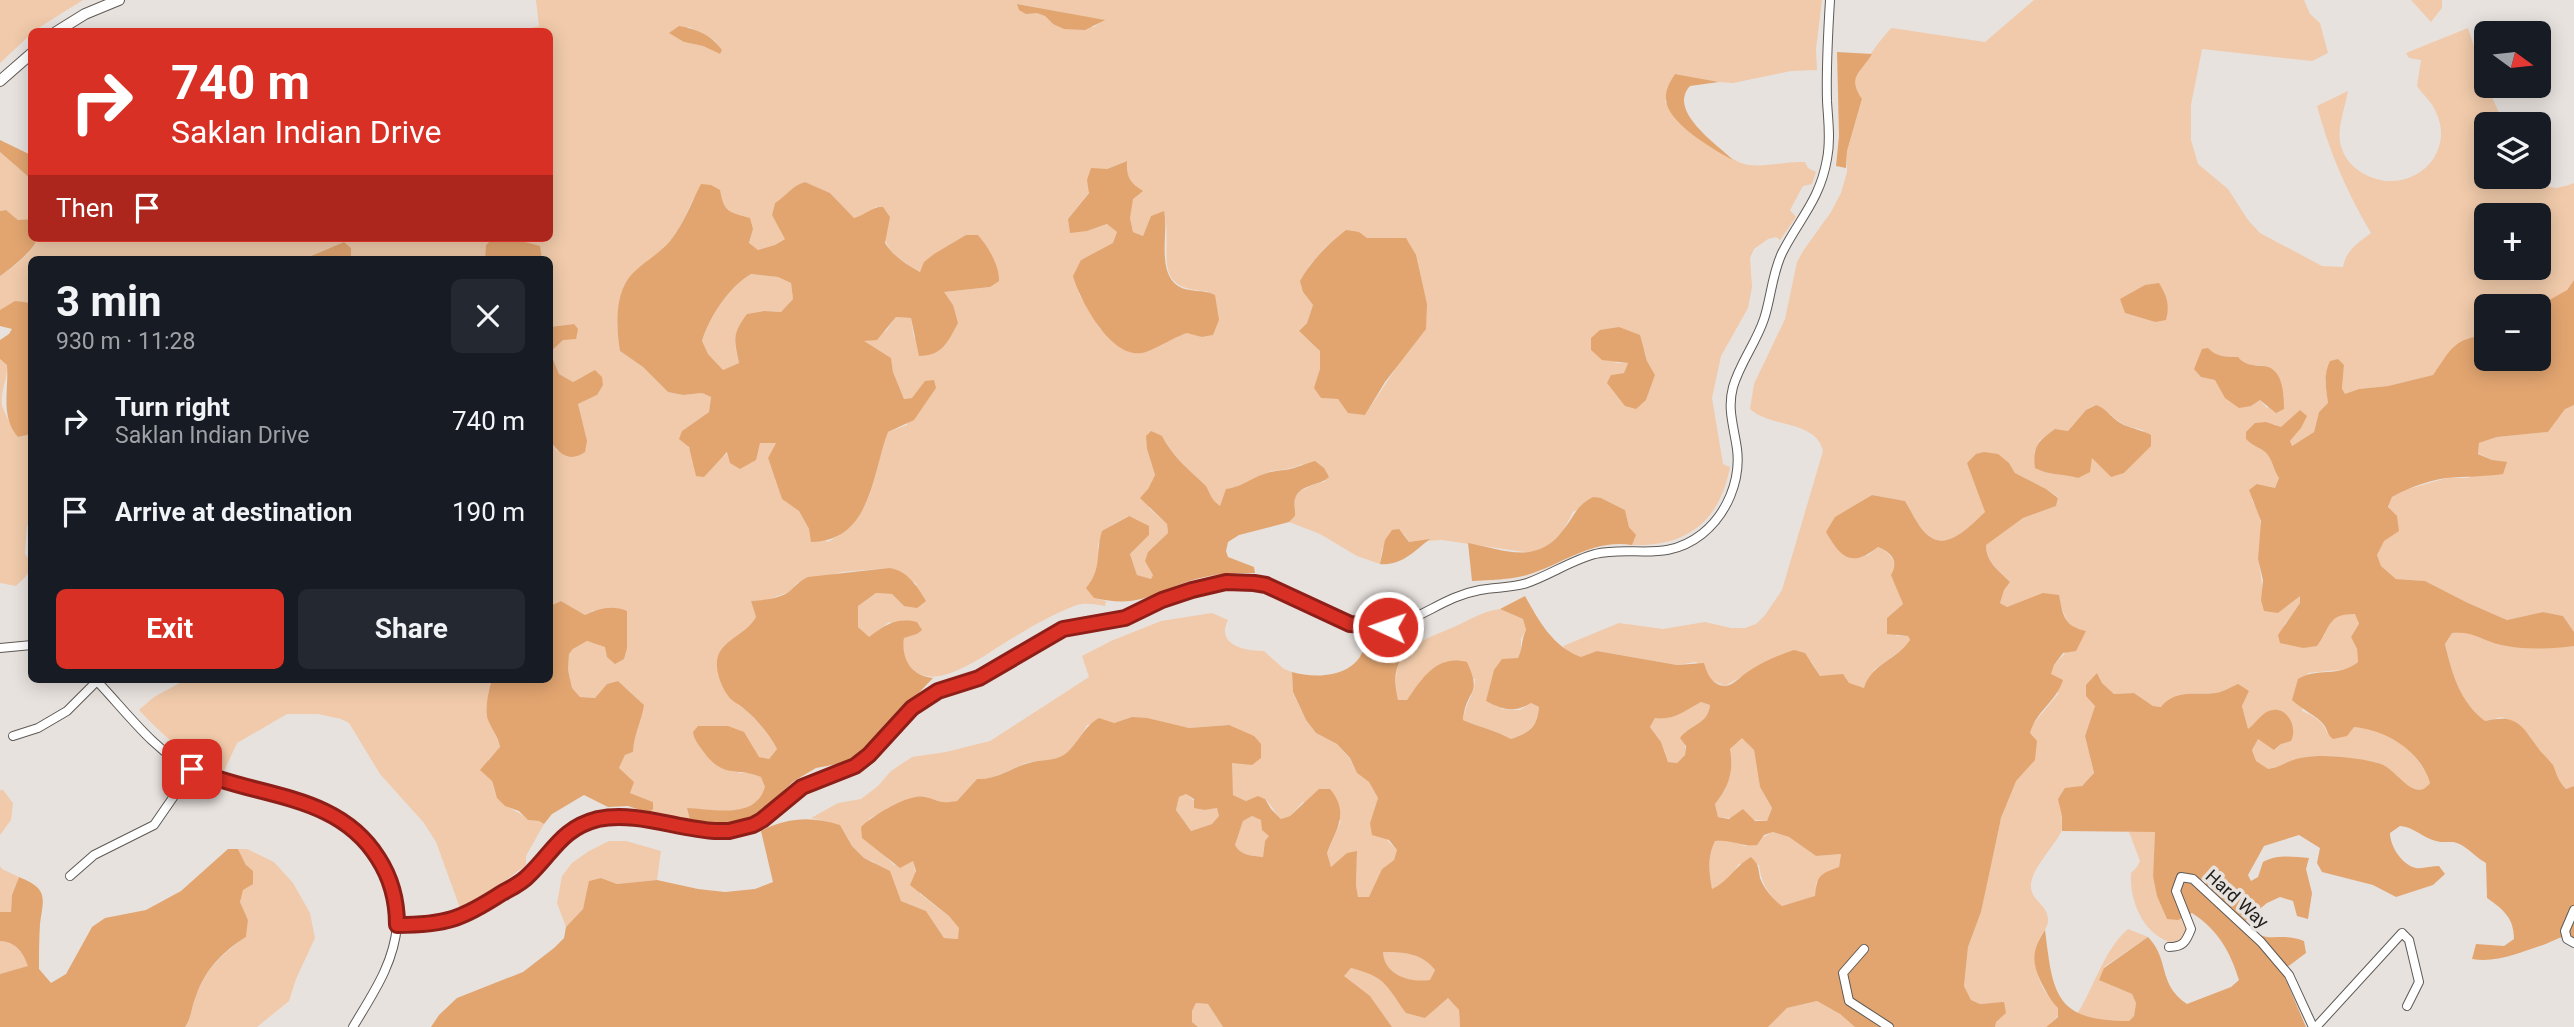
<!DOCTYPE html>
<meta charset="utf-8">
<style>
:root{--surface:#171b24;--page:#242831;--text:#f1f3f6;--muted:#9ea1a6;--accent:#d93025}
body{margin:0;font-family:Roboto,sans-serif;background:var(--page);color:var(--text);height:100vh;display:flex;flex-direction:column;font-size:26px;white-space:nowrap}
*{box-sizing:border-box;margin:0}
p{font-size:23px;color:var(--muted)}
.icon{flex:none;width:38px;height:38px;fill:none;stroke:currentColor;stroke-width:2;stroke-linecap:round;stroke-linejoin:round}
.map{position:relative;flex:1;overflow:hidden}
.sheet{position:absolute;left:28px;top:256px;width:525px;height:427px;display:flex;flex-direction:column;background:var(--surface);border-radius:10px;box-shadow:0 4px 18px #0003}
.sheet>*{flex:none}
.banner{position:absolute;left:28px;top:28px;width:525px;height:214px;border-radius:10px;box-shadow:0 4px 18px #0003;background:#d93025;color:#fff;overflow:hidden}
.needle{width:46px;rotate:105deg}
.fabs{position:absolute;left:2474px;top:21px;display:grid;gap:14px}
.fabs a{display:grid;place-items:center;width:77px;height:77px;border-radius:10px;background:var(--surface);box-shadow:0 4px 18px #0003;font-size:35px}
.pin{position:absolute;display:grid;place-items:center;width:60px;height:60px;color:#fff;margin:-30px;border-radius:14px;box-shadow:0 4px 10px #0006}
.me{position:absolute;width:77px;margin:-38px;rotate:273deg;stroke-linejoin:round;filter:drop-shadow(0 0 5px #0008)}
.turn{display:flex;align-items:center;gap:24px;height:147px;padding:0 28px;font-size:32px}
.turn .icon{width:91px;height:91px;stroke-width:2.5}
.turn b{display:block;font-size:49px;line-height:60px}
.then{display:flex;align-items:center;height:66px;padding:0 28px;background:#0003;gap:14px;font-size:26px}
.round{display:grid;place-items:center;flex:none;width:74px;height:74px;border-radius:10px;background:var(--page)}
.head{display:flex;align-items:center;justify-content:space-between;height:119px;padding:0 28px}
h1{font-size:42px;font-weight:700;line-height:52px}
.button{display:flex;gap:14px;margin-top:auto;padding:14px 28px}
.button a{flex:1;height:80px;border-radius:10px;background:var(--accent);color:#fff;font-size:28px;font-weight:700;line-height:80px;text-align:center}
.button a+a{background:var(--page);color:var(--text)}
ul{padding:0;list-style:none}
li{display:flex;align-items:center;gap:21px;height:91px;padding:0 28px}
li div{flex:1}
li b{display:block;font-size:26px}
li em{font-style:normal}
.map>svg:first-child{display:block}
.green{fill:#f0caaa;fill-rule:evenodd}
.forest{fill:#e2a570;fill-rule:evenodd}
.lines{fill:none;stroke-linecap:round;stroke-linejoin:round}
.street-casing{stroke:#5e5a56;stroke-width:10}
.secondary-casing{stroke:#5e5a56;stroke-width:12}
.street{stroke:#fff;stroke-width:8}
.secondary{stroke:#fff;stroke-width:10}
.route-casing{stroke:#8d1f18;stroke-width:18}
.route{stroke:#d93025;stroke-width:12}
.labels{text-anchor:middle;stroke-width:7;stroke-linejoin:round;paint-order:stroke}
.street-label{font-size:18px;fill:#1e1c1a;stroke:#e8e2de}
</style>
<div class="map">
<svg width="2574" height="1027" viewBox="0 0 2574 1027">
<rect width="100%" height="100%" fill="#e8e2de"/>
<!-- green -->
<g class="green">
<polygon points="0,0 83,0 32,32 31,34 0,63"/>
<path d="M 536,0 L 1822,0 L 1816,49 L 1817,70 L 1791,71 L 1733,83 L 1719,82 L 1675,74 L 1665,102 C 1685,119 1725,162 1749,165 C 1768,167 1786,161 1805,162 L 1808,168 L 1816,172 L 1812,184 L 1803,186 L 1790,210 L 1796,217 L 1780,240 L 1776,237 L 1768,239 L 1754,249 L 1750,258 L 1752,287 L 1748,308 L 1721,356 L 1712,398 L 1723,464 L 1730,467 C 1720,521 1687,547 1632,545 L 1635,535 L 1629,527 L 1625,510 L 1601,498 L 1573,512 L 1563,531 L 1553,541 L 1543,549 L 1532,553 L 1442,540 L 1409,542 L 1404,534 L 1382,549 L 1380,564 L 1357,556 L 1320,534 L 1289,522 L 1295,516 C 1296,512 1295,508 1294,504 C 1293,489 1314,485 1326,481 L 1302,464 C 1291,470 1280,469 1269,472 C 1253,477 1243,487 1227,489 L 1220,507 C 1208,497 1211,491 1204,484 C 1187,468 1173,457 1162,436 L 1147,449 L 1155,475 L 1148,489 L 1149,508 L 1167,524 L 1168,533 L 1148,552 L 1153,575 L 1151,579 L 1137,575 L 1130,554 L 1149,535 L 1137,521 L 1128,516 L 1112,525 L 1098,544 L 1099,562 L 1094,598 L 1106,601 L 1105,606 C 1095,604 1083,602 1074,606 C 1054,614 1034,625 1016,636 C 992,649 941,692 915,671 C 904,662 902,652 904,638 L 917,634 L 889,622 L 869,638 L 858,627 L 858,606 L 876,593 L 892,594 L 904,606 L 917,584 L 889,568 L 842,572 L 797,583 L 789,592 L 767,600 L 751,601 L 756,617 L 750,627 L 725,645 L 730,699 C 750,710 766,730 777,749 L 769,759 L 759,757 L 738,773 L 751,773 L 762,777 C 762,779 765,786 765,787 C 765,802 737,813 726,812 C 713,812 700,809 687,808 L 690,820 L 649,813 L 653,809 L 653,802 L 630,793 L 626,777 L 619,768 L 625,755 L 633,752 C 634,734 641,722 643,704 L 618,681 L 607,684 L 595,698 L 580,697 L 572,688 L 568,670 L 569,654 L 573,649 L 587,641 L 606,647 L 615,664 L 594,610 L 585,615 L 561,601 L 550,606 L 550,440 L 557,451 L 582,422 L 578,404 L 597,395 L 583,376 L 573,382 L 559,374 L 550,352 L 563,339 L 573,324 L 550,327 L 550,259 L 542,259 L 539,246 L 525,242 L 521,238 L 550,238 L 550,32 L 513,32 L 539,26 ZM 1018,4 L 1103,20 L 1094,27 L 1053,24 L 1045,16 ZM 689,27 L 714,40 L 722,50 L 720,54 L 703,46 L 684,42 L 670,33 ZM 1126,161 L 1126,175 L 1132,184 L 1130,218 L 1133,232 L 1143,236 L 1151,216 L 1164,212 C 1174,249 1148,290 1207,291 C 1219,310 1221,313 1213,335 L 1202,337 L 1187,332 L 1142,353 L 1129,352 L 1100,329 L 1079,294 L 1081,260 L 1114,243 L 1117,232 L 1108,224 L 1087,231 L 1068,219 L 1107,169 ZM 805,182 L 830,193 L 854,218 L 863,216 L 877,206 C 885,245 884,252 921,272 L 966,235 L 978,235 C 993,252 992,266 990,287 L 943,292 L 953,305 L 914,338 L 911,318 L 896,317 L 886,331 L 863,341 L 891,358 L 893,372 L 904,399 L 912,398 L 907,425 L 888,432 C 870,478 878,513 828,542 L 809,529 L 799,511 L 782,499 L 768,458 L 776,443 C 742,441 725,450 704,476 L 696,476 L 694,461 L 682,431 L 709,412 L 711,397 L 702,393 L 683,395 L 668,392 L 643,367 L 620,351 C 618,337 614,316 621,303 C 632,280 653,261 669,242 C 680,230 686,214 693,199 L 722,204 L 728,212 L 753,229 L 749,244 L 758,250 L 775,245 L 786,238 L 772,215 L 775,203 C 786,196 793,185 805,182 ZM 1346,230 L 1366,238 L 1388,238 L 1420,281 L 1427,304 L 1396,368 L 1365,415 L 1338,399 L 1321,398 L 1315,388 L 1320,369 L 1320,351 L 1299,331 L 1307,323 L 1313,305 L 1303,292 L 1309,266 L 1326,247 ZM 1645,351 L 1647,361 L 1655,375 L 1646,400 L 1611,375 L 1624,373 L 1628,363 L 1614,363 Z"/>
<path d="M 2034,0 L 2304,0 L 2310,14 L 2320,23 L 2328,53 L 2312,61 L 2202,49 L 2191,105 L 2191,140 L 2198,164 L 2228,189 L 2248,220 L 2260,233 L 2322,266 L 2343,267 C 2346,250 2358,243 2371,233 C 2347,193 2329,151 2317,106 L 2348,91 C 2345,109 2335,132 2342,149 C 2345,158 2351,165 2358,170 C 2403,202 2458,159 2436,112 C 2432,102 2423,95 2417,86 L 2421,60 L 2409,58 L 2406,53 L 2468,28 L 2487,86 L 2504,124 L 2487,124 L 2487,177 C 2498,177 2515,174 2527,177 C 2549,183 2545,194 2574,183 L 2574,280 C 2554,312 2520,306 2487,306 L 2487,335 L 2447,356 L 2433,375 L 2388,386 L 2359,389 L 2345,395 L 2342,390 L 2344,365 L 2325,380 L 2328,404 L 2319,412 L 2314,432 L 2292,446 L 2290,441 L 2301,428 L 2288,422 L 2281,428 L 2274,424 L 2246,439 C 2252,446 2259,447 2265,452 C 2273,459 2273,470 2279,478 L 2275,488 L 2258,484 L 2252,500 C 2268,527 2257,535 2259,561 C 2260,575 2264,585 2261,600 L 2300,594 L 2300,603 L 2284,625 L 2324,636 C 2329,619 2338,614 2355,613 L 2359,625 L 2351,637 L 2357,649 L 2358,662 L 2349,669 L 2308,673 L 2302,711 C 2314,716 2323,721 2327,733 C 2335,731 2345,727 2354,727 C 2385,724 2421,754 2430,783 C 2414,804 2398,770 2381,764 C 2361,757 2313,752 2293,760 C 2284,763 2278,768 2268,770 L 2256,762 L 2252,750 L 2258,738 L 2275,750 L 2281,744 L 2266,713 L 2248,730 L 2242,706 L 2249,691 L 2238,685 L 2218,693 L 2192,693 L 2161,707 L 2153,706 L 2134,693 L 2114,694 L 2102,683 L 2097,673 L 2095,706 L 2085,736 L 2094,773 C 2084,783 2067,802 2062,816 C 2061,821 2063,827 2061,832 C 2054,847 2029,871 2031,888 C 2033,902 2048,905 2048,920 C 2048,928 2042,933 2039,940 C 2029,963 2040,991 2058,1007 L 2058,1016 L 2046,1027 L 1995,1027 L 1990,1003 L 1980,1004 L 1971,1000 L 1964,986 L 1968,947 L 1981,912 L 1995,837 L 2033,724 L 2058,694 L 2051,674 L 2054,665 L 2086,631 C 2070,628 2067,623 2062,608 L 2022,602 L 2007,607 L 2000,603 L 2004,589 L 2010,582 C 1998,570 1986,562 1986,544 L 2023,518 L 2056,506 L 2058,497 L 2046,489 L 2015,473 L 2009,463 L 1968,463 L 1985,512 C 1973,523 1950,549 1932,538 C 1920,532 1912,512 1905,501 L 1872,495 L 1861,502 L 1867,556 L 1878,547 C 1904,557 1892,583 1903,604 L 1887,618 L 1896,636 L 1908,636 L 1910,641 L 1906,647 L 1875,669 L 1864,688 L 1820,676 L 1811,661 L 1766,663 L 1725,686 L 1711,680 L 1696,662 L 1677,665 L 1597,651 L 1581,658 L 1569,653 L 1563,646 L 1619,623 L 1663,629 L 1705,622 L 1731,628 L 1745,628 L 1756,624 L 1765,615 L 1782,590 L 1823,451 C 1816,420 1771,428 1750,409 L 1754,384 L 1785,319 L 1797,262 L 1803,251 L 1831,212 L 1841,193 L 1847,172 L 1847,151 L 1862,100 C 1858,93 1854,86 1855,78 C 1856,74 1886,31 1892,28 L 1985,42 ZM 2487,215 L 2539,215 L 2539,268 L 2487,268 ZM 2145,285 L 2155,322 L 2125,313 L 2124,305 L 2134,292 ZM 2208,348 C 2217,357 2226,357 2238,357 C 2249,369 2253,363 2265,366 C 2269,367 2273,370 2276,372 L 2284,397 L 2267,408 L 2260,400 L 2251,406 L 2215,380 L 2201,377 ZM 2095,405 C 2107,409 2110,416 2120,422 C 2127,427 2135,428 2143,430 L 2150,446 L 2124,473 L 2092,457 L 2078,478 L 2062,473 L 2034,453 L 2040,440 L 2055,429 L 2068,431 L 2086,410 Z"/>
<polygon points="2411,0 2442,0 2442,8 2431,22"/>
<polygon points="0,152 31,179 31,219 18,220 6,210 0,211"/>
<path d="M 43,238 L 493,238 L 486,245 L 485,259 L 351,259 L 351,248 L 344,242 L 304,259 L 32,259 L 31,303 L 25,302 L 0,310 L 0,276 C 9,271 34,251 36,241 Z"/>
<path d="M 751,274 L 778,277 L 791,283 L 793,299 L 781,312 L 764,311 L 747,314 C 733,334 733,339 739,363 L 723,370 L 708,354 L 702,342 C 710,316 728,288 751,274 Z"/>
<path d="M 0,359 L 7,365 C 8,378 0,392 2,405 C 5,416 13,427 18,437 L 31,434 L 31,522 L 27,526 L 25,554 C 37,569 28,574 16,586 L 0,583 Z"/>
<path d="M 2574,405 L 2574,632 L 2563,616 L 2543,612 L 2507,620 L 2468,603 L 2425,581 L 2396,579 L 2381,566 L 2377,555 C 2387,536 2384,516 2392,497 L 2408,489 L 2447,478 L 2468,478 L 2492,460 L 2478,453 L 2479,443 L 2497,437 L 2548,432 L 2565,408 Z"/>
<path d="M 1500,609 L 1523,619 L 1526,630 L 1521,639 L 1521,653 L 1501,709 L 1520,710 L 1531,703 L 1539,707 C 1537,728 1529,732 1511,739 C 1495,730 1479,727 1463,720 C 1465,704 1475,694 1475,679 L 1422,679 L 1407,700 L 1398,700 C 1388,652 1415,643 1454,627 C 1472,619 1480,612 1500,609 Z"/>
<path d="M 1212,613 L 1228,620 C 1215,646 1247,651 1264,651 L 1284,669 L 1292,672 L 1293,693 L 1306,720 L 1316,733 L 1337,744 L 1350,759 L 1357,773 L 1369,782 L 1378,798 L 1370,823 L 1397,850 L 1394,860 L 1382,869 L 1370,897 L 1358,897 L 1356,885 L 1357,852 L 1347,854 L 1331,867 L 1327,853 L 1341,821 L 1303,802 L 1290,816 L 1281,819 C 1267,804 1269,792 1246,801 L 1233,795 L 1228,725 L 1189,728 L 1132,717 L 1114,723 L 1087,725 C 1081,736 1073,749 1063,755 C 1052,762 1042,760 1030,762 C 1011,767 997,780 977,779 L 957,801 L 940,804 L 923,796 L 893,805 L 869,819 L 882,853 L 894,865 L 913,861 L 920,894 L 949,916 L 960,928 L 958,939 L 944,938 L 926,911 L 901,901 L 874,862 L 864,858 L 852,846 L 840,825 L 811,818 L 838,803 L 861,799 L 878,786 L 891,771 L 912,757 L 946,752 L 990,741 L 1089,677 L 1082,656 L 1111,641 L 1161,621 Z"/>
<path d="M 2468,631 L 2501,645 L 2535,648 L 2574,646 L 2574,786 L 2566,789 L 2558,781 L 2552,763 L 2540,752 L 2529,735 L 2502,717 L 2485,721 C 2460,702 2452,674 2445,644 L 2452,633 Z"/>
<path d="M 187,679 L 492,679 C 489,690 484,710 488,720 C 492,730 498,736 500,748 L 488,760 C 491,774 492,796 504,804 C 513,811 520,812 528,820 L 539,821 L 544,824 L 526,856 L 526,865 L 483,898 L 460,908 L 436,842 L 424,823 L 380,774 L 349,723 L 341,719 L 318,714 L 287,714 L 237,743 L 224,771 C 189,759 164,737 139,710 L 154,697 Z"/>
<path d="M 1701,702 L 1710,705 C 1708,721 1698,725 1685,732 L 1685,755 L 1677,763 L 1668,762 L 1661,742 L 1650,727 L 1655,718 C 1673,721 1686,709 1701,702 Z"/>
<path d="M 1742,737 L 1754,750 L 1760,787 L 1772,808 L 1767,821 L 1718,817 L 1715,804 C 1729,786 1734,772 1730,749 Z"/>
<polygon points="0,790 3,790 13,803 11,820 0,835"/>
<polygon points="1186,794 1205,810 1217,808 1220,816 1212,824 1191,831 1176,810 1179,797"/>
<path d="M 1252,816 L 1261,820 L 1270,836 L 1265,841 L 1263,857 C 1252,856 1240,855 1235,845 L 1243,821 Z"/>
<path d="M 2144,831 L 2155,832 L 2153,876 L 2188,929 L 2181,940 L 2175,943 C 2144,938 2129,900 2131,873 L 2137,867 L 2140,861 L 2129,832 Z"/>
<path d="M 1773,832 L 1789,837 L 1816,856 L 1841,854 L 1839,867 L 1816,883 L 1815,897 L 1782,906 C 1768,895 1761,882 1759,865 L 1739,864 L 1728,880 L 1712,889 C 1709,871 1707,858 1715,841 L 1729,840 L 1745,846 Z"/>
<polygon points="609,841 626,841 661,851 657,880 617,884 601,878 590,881 583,909 566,927 557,903 562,876 572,863 589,851"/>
<path d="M 238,849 L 247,849 L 274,862 L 293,883 L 310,913 L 315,938 L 296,979 L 289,1001 L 257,1027 L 185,1027 C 192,1017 191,1007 196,996 C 205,970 224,952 246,937 L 248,920 L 240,902 L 246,865 Z"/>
<polygon points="0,866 2,869 19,877 12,895 11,912 0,912"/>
<path d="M 2128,929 L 2148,937 L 2104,967 L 2113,986 L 2132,994 L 2136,1003 L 2134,1016 L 2129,1021 C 2112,1021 2093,1021 2077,1014 C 2095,986 2103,951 2128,929 Z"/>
<path d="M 0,941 C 16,942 23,952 29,967 L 0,974 Z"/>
<path d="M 1383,952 C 1403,952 1422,953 1435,970 L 1430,981 C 1410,983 1383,975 1383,952 Z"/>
<polygon points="1351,968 1372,973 1387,985 1396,999 1425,1018 1448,998 1459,1010 1460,1027 1392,1027 1370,996 1343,976"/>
<polygon points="1817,1001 1840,1014 1855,1027 1768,1027 1787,1008"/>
<polygon points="1196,1003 1208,1004 1223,1027 1198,1027 1192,1022 1192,1011"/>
</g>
<!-- forest -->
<g class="forest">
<polygon points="1017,4 1105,20 1085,30 1064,29 1053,24 1045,16 1037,13 1026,14 1019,10"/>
<path d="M 679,26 C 697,29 711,35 722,50 L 720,54 L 703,46 L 684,42 L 669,33 Z"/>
<path d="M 1837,52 L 1872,54 C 1860,74 1847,76 1862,99 L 1847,151 L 1846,168 L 1836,166 L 1839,136 Z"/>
<path d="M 1675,74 L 1719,82 L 1690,86 C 1667,111 1717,144 1733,160 C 1714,150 1666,122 1666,99 C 1665,90 1670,82 1675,74 Z"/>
<polygon points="0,140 31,155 31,179 0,152"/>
<path d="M 1127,161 C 1126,177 1130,183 1143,191 L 1133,199 L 1130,218 L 1133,232 L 1143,236 L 1151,216 L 1164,211 C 1169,232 1156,271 1178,286 C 1189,293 1204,289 1215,295 L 1219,320 L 1213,335 L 1202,337 L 1187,333 C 1174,337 1153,351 1142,353 C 1110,358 1080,300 1073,276 L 1081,260 L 1113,243 L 1117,232 L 1107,224 L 1087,231 L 1070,233 L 1068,219 L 1089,193 L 1087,180 L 1091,168 L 1107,169 Z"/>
<path d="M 805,182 L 830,193 L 854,218 C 865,215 873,206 883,207 L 890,217 L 885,243 C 894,257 906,264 920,272 L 924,262 L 934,254 L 966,235 L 978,235 C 988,246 1000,267 999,281 L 990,287 L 944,292 L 953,305 L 958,323 C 948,342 942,356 919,356 L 911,318 L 896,317 L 877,340 L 864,341 L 891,358 L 893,372 L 904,399 L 912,398 L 925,381 L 934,380 L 936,388 L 914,420 L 888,432 C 872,473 872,541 811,542 L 809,529 L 799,511 L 782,499 L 768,458 L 776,443 L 760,443 L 756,460 L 740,469 L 730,463 L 727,452 L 704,477 L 696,476 L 689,447 L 679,439 L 682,431 L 709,412 L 711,397 L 702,393 L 683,395 L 668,392 L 643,367 L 620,351 C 616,328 614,292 633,273 C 644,262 659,254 670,241 C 684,224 691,203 701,184 L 711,185 L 720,190 C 724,213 729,212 750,218 L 753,229 L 749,243 L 758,250 L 775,245 L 785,239 L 772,215 L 775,203 C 786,196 793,185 805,182 ZM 751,274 L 778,277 L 791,283 L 793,299 L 781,312 L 764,311 L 747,314 C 732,334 734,339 739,363 L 723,370 L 708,354 L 702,341 C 710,316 728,288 751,274 Z"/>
<path d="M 6,210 L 18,220 L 31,219 L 32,238 L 43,238 L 36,241 C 34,250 8,271 0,276 L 0,211 Z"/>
<path d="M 1346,230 L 1359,232 L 1367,238 L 1406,238 L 1416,255 L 1427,304 L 1426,329 L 1385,382 L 1365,415 L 1348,413 L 1338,399 L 1321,398 L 1314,388 L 1320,369 L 1320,351 L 1299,331 L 1307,323 L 1313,305 L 1303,292 L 1300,281 C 1312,260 1327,245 1346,230 Z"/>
<polygon points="493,238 521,238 525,242 540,246 542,259 485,259 486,245"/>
<polygon points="344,242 351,248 351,259 304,259"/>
<path d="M 2574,280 L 2574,405 L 2565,409 L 2548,432 L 2497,437 L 2479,443 L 2478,454 L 2492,460 L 2507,462 L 2503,474 C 2484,477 2465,476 2446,478 C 2427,481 2408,488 2392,497 L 2388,507 L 2397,516 L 2399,531 L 2384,541 L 2377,555 L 2381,566 L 2396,579 L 2425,581 L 2468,603 L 2507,620 L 2543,612 L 2563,616 L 2574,632 L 2574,646 C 2552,649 2523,650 2501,645 C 2481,640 2474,631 2452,633 L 2445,644 C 2452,674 2460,702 2485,721 C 2516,714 2521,724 2538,748 C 2542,754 2549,759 2553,765 C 2557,775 2558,781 2566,789 L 2574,786 L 2574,938 C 2561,934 2555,941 2543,945 C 2519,953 2497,963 2472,959 L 2476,944 L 2504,946 L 2514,939 C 2514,918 2504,910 2487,898 L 2486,863 C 2477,858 2471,851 2463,846 C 2453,839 2446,844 2436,841 C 2423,838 2414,827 2400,826 L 2390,833 C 2390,846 2402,865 2416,868 C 2422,869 2432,866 2439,866 L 2445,874 L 2433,885 L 2396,897 L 2373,885 L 2322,872 L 2317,863 L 2320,848 L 2299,835 L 2264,846 L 2248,875 L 2251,881 L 2258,877 L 2263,862 C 2278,854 2293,857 2309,858 L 2306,869 L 2312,893 L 2308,919 L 2297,916 L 2293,901 L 2280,897 L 2267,903 L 2246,920 C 2261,949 2279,930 2304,941 L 2306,953 L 2282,971 L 2306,1027 L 2046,1027 L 2058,1017 L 2058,1008 C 2050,1000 2047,993 2042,984 C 2031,962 2032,950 2045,930 C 2053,995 2055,1021 2129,1021 L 2134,1016 L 2136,1003 L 2132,994 L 2099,980 L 2104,968 L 2148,937 C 2170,959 2157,984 2187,1004 L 2231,987 L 2239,980 C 2230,951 2218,930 2192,913 L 2178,920 L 2167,919 L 2157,896 L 2153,876 L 2155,832 L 2062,831 L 2062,816 L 2058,799 L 2065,788 L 2082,786 L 2094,773 L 2085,736 L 2095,706 L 2086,696 L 2086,685 L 2097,673 L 2102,683 L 2114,694 L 2134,693 L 2153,706 L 2161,707 C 2175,689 2196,695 2216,693 C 2223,692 2231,687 2238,684 L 2249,691 L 2242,706 L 2248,729 C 2254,725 2259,717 2265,713 C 2284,701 2299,725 2291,741 L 2281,744 L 2274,750 L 2258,739 L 2252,750 L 2256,761 L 2268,769 C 2278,768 2284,763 2293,760 C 2313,752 2361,757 2381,764 C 2398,770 2414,804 2430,783 C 2420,750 2386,730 2354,727 L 2347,736 L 2333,739 C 2327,734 2328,731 2324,725 C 2319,717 2301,709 2292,700 L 2298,679 C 2318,667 2338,678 2358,662 L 2357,649 L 2351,637 L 2359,624 L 2355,614 C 2327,614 2331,627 2317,646 L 2303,648 L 2280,643 L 2278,635 L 2300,603 L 2300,596 L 2278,613 L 2264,611 L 2261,600 L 2263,580 L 2258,559 L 2261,521 L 2249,490 L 2257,484 L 2275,488 L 2279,478 C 2273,470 2273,459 2265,452 C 2259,447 2252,446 2246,439 L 2246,432 L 2255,423 L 2266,422 L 2281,427 L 2300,410 L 2307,416 L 2301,428 L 2290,441 L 2292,446 L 2314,432 L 2319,412 L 2328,403 C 2326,388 2323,375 2330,361 L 2338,359 L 2344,365 L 2342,389 L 2345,394 L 2359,389 L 2388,386 L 2433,375 C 2452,348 2453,339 2487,335 L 2487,359 L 2539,359 L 2539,306 L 2567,290 Z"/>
<path d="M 2159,283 C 2167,296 2170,305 2166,320 L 2155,322 L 2125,313 L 2120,299 L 2145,285 Z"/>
<path d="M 15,301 L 32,303 L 31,434 L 18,437 C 0,416 9,391 7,365 L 0,359 L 0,340 L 9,334 L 12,329 L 0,326 L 0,310 Z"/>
<path d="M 574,324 L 578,329 L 576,339 L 563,340 L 550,352 L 559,374 L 573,382 L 595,370 L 602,377 L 603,385 L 597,395 L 578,404 L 587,441 L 585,452 C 569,463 559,454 550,440 L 550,327 Z"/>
<polygon points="1619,327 1640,335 1647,361 1655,375 1646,400 1636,409 1625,406 1607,383 1611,375 1624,373 1628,363 1602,360 1591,350 1591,338 1600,330"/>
<path d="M 2208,348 C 2217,357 2226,357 2238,357 C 2246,366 2252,365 2264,366 C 2283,368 2284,394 2284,409 L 2276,413 L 2260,400 L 2251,406 L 2239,408 L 2225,398 L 2215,380 L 2201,377 L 2194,369 L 2202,349 Z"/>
<path d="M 2096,405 C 2108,409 2112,420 2124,425 C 2133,429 2142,430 2151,435 L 2151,446 L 2124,473 L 2111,477 L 2092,458 L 2090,472 L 2078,478 C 2062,473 2050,476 2035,468 C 2033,446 2037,442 2055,429 L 2068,431 L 2086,410 Z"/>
<path d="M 1151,431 L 1162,436 C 1173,457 1187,468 1204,484 C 1211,491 1208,497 1220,506 L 1226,489 C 1245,486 1250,478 1267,473 C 1276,470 1285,471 1294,468 C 1301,466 1307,463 1315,461 L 1324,468 L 1329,477 C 1320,486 1299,484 1295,499 C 1293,504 1296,510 1295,516 L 1289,522 L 1239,535 L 1228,542 L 1226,551 L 1228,557 L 1254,567 L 1255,573 C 1238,573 1221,573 1205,577 C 1158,587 1147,610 1094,598 L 1086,588 C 1103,568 1095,553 1102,531 L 1129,516 L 1149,526 L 1149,535 L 1130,554 L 1137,575 L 1151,579 L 1153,575 L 1145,561 L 1148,552 L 1168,533 L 1167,524 L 1140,498 L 1148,489 L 1155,475 L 1147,449 L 1146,436 Z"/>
<path d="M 1984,452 L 1998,454 L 2009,463 L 2015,473 L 2046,489 L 2058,498 L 2056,506 L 2023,518 L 1986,545 C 1986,562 1998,570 2010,582 L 2004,590 L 2000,603 L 2007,607 L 2043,593 L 2059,595 C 2063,616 2064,626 2086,631 L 2076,651 L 2063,653 L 2054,665 L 2051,674 L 2063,680 C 2056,702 2036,711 2030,733 L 2037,741 L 2035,760 L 2016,781 L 2001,818 L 1981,912 L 1968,947 L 1964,986 L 1971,1000 L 1980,1004 L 2004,1002 L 2006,1013 L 1996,1022 L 1995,1027 L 1855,1027 L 1840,1014 L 1817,1001 L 1787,1008 L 1768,1027 L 1460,1027 L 1459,1010 L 1448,998 L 1425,1018 L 1406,1013 C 1386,986 1387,977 1351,968 L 1344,976 L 1370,996 L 1392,1027 L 1223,1027 L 1208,1004 L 1196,1003 L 1192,1011 L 1192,1022 L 1198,1027 L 431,1027 L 439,1015 L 457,998 L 523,972 L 554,948 L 564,938 L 566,927 L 583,909 L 589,881 L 601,878 L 617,884 L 657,880 L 698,889 L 725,892 L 755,889 L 773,882 L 761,831 C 788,817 812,816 840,825 L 852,846 L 864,858 L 890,871 L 901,901 L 926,911 L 944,938 L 958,939 L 959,928 L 949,916 L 910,885 L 916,871 L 913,861 L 900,868 L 862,838 L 861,827 C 872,816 909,793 925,797 C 942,801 937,804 957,801 L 977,779 C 997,780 1010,768 1029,763 C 1041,759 1054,762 1065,754 C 1079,743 1083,727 1099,718 L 1114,723 L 1132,717 L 1147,718 L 1189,728 L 1229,725 L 1254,736 L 1261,744 L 1261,758 L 1252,765 L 1232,763 L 1233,795 L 1246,801 L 1258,796 L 1265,799 L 1271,809 L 1281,819 L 1290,816 L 1319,789 L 1330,789 C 1350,813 1336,829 1327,853 L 1331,867 L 1347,853 L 1357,851 L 1356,885 L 1358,897 L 1369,897 L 1382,869 L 1394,860 L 1397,850 L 1389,840 L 1372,835 L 1370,823 L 1378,798 L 1369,782 L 1357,773 L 1350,758 L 1337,744 L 1316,733 L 1306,720 L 1293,692 L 1292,672 C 1319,680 1360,676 1365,643 L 1406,653 C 1393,668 1394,681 1398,700 L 1407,700 C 1422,678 1437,654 1467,662 C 1483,697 1466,688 1463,720 C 1479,727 1495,730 1511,739 C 1530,732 1537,728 1539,707 L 1531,703 C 1515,713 1503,710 1486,701 L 1494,670 L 1502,659 L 1518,658 C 1523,649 1521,640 1526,630 L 1523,619 L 1500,609 L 1525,596 C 1539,621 1553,647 1581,657 L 1597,651 L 1677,665 L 1704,663 C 1707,674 1712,685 1725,686 C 1733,686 1742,675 1749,671 C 1762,662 1779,655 1794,650 L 1805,653 L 1820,676 L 1843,674 L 1849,683 L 1864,688 C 1872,663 1897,660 1910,640 L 1908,636 L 1887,634 L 1887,618 L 1903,604 L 1891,575 C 1899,562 1892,552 1878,547 C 1851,568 1841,558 1826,532 L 1835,517 L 1872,495 L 1905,501 C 1912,512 1920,532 1932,538 C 1950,549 1973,523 1985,512 L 1967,463 L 1976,454 ZM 1701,702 L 1710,705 C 1708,725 1690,724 1680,738 L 1686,746 L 1685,755 L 1677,763 L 1668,762 L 1661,742 L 1650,727 L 1655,718 C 1673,721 1686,710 1701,702 ZM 1742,738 L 1754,750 L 1760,787 L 1772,808 L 1767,821 L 1755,821 L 1743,809 L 1729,819 L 1718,817 L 1715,804 C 1729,786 1734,772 1730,749 ZM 1186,794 L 1194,799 L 1194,808 L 1205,810 L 1217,808 L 1219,816 L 1212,824 L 1191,831 L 1176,810 L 1179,797 ZM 1252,816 L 1261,820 L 1262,830 L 1269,836 L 1265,841 L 1263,857 C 1252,856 1240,855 1235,845 L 1243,821 ZM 1773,832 L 1789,837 L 1816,856 L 1841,854 L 1839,867 C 1820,874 1817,875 1815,896 L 1782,906 C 1773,899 1764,889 1760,878 C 1758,867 1759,865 1751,857 C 1735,866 1729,881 1712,889 C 1709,871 1707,858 1715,841 C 1731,839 1742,847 1757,845 L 1764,835 ZM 1383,952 C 1403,952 1422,953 1435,970 L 1430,980 C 1410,983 1384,975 1383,952 Z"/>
<path d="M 1593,497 L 1601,498 L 1625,510 L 1629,527 L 1636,535 L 1632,545 C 1591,539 1564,564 1527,575 C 1510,580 1490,580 1472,581 L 1468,543 C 1505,550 1537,566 1564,529 C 1576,514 1575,507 1593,497 Z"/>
<path d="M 1399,529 L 1409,542 L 1430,539 C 1414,551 1402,566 1380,564 L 1385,540 L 1392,530 Z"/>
<path d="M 889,568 C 907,570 917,586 926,601 L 917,608 L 904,606 L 892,594 L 876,593 L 858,606 L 858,627 L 869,637 C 885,625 896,617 917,622 L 922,630 L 917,634 L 904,638 C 901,659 911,676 933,678 L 867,747 L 848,762 L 816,768 L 794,781 L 752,819 L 723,824 L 690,820 L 687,808 C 712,809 755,820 765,787 L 761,777 C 735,766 724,780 703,751 C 699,745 694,740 693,732 L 698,726 L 728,726 L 744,732 L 759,757 L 769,759 L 777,749 C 769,734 756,718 742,707 C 738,703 732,702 729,697 C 721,687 714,668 718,656 C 724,639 747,634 756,617 L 751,601 C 763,600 780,599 790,591 C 796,585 800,581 808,577 Z"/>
<path d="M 561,601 L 585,615 C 599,608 613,605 627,611 L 627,648 L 624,659 L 615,664 L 607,657 L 605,647 L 587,641 L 573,649 L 569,654 L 568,670 L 572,688 L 580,697 L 595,698 L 607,684 L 618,681 L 644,705 C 641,723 634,734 633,752 L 625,755 L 619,768 L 634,782 L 630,793 L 653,802 L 653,809 L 649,813 L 628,806 L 608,807 L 584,795 L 552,814 L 544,824 L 539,821 L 528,820 L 519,811 L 505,806 L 497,798 L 492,781 L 480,770 L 500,747 C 498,736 492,730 488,720 C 484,710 489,689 492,679 L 550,679 L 550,606 Z"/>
<path d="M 228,849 L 238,849 L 246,865 L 253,871 L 253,884 L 243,890 L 240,902 L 248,920 L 246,937 C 223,951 205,970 196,996 C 191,1007 192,1017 185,1027 L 0,1027 L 0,974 L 28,966 C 23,952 16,942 0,941 L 0,912 L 11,912 L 12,895 L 19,877 C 48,889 44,896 40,924 C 39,939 39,954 39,969 L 51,983 L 66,974 L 92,927 L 105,918 L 146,910 L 181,891 Z"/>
</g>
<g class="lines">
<!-- street casing -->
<g class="street-casing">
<g id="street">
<polyline points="0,648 32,645"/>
<path d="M 95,679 C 125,710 153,750 192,770 C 229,788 271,791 310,804 C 359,820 402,871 397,925 C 394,964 372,995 353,1027"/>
<polyline points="13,736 38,728 67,711 99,679"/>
<polyline points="70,876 94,855 154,825 192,770"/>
<polyline points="2574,910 2565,931 2567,939 2574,943"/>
<path d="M 397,925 C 448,925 460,920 502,893 C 511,888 522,883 529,875 C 550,854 562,830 593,821 C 632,809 676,829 715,831 L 741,829 L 762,820 L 802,787 L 854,766 L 869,755 L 922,699 L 938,691 L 964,685 L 980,678 L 1063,629 L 1125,619 L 1162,600 L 1192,590 L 1216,583 L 1237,581 L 1266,585 L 1350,624 C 1409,638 1430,599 1480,590 C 1495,587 1512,588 1527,583 C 1550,575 1572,560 1595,554 C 1634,545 1665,563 1702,534 C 1727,514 1741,480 1737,449 C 1734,427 1727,409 1733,387 C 1740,363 1756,343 1764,319 C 1771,298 1772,274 1782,253 C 1799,219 1820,200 1827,159 C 1831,139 1828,120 1827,101 C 1826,67 1828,33 1830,0"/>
<path d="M 2169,947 C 2183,947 2186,942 2191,929 L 2176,891 L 2181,877 L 2193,879 L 2261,942 L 2289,975 L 2313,1027"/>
<polyline points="1864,949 1843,973 1849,1001 1889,1027"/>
<polyline points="2316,1027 2402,933 2409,940 2419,982 2407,1006"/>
</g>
</g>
<!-- secondary casing -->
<g class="secondary-casing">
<g id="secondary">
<polyline points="56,32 85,14 119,0"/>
<polyline points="0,81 32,53"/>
</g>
</g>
<!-- street -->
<use href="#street" class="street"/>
<!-- secondary -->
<use href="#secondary" class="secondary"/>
</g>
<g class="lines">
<!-- route casing -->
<g class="route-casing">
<path id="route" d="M 192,769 C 256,798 337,792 378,858 C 391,878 397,902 397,925 C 446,925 462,919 502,893 C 511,888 522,883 529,875 C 553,852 562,828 598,819 C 636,811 678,829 715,831 L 729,831 L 753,825 L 762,820 L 802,787 L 855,766 L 869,755 L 912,708 L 938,691 L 979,678 L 1063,629 L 1125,618 L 1162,600 L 1192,590 L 1226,582 L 1254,583 L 1266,585 L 1350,624 L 1388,627"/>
</g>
<!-- route -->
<use href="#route" class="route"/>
</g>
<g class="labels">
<!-- street labels -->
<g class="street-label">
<text transform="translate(2237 899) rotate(42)" y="6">Hard Way</text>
</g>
</g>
</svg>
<div class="fabs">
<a><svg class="needle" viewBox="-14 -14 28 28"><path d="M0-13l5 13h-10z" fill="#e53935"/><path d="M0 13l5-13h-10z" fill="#9ea1a6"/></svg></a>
<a><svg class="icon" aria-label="layers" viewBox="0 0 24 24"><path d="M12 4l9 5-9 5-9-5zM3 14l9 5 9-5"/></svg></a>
<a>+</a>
<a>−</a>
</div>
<div class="pin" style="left:192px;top:769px;background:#d93025"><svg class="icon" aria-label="arrive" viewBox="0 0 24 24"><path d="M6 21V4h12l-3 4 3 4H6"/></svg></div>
<svg class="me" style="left:1388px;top:627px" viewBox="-20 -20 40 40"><circle r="17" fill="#d93025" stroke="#fff" stroke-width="3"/><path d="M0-11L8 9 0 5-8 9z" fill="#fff"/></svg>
<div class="banner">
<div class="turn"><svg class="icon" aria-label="right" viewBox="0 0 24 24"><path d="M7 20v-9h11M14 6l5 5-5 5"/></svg><div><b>740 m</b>Saklan Indian Drive</div></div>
<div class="then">Then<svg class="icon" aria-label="arrive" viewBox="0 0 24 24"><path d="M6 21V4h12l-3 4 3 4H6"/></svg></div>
</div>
<section class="sheet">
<div class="head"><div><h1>3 min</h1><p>930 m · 11:28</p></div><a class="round"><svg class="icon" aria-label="close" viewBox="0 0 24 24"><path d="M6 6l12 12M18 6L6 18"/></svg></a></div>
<ul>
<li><svg class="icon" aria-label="right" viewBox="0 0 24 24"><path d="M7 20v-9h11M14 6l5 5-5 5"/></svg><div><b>Turn right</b><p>Saklan Indian Drive</p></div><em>740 m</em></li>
<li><svg class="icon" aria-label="arrive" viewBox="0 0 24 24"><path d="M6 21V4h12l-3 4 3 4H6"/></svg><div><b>Arrive at destination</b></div><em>190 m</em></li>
</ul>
<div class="button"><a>Exit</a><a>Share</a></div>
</section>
</div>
